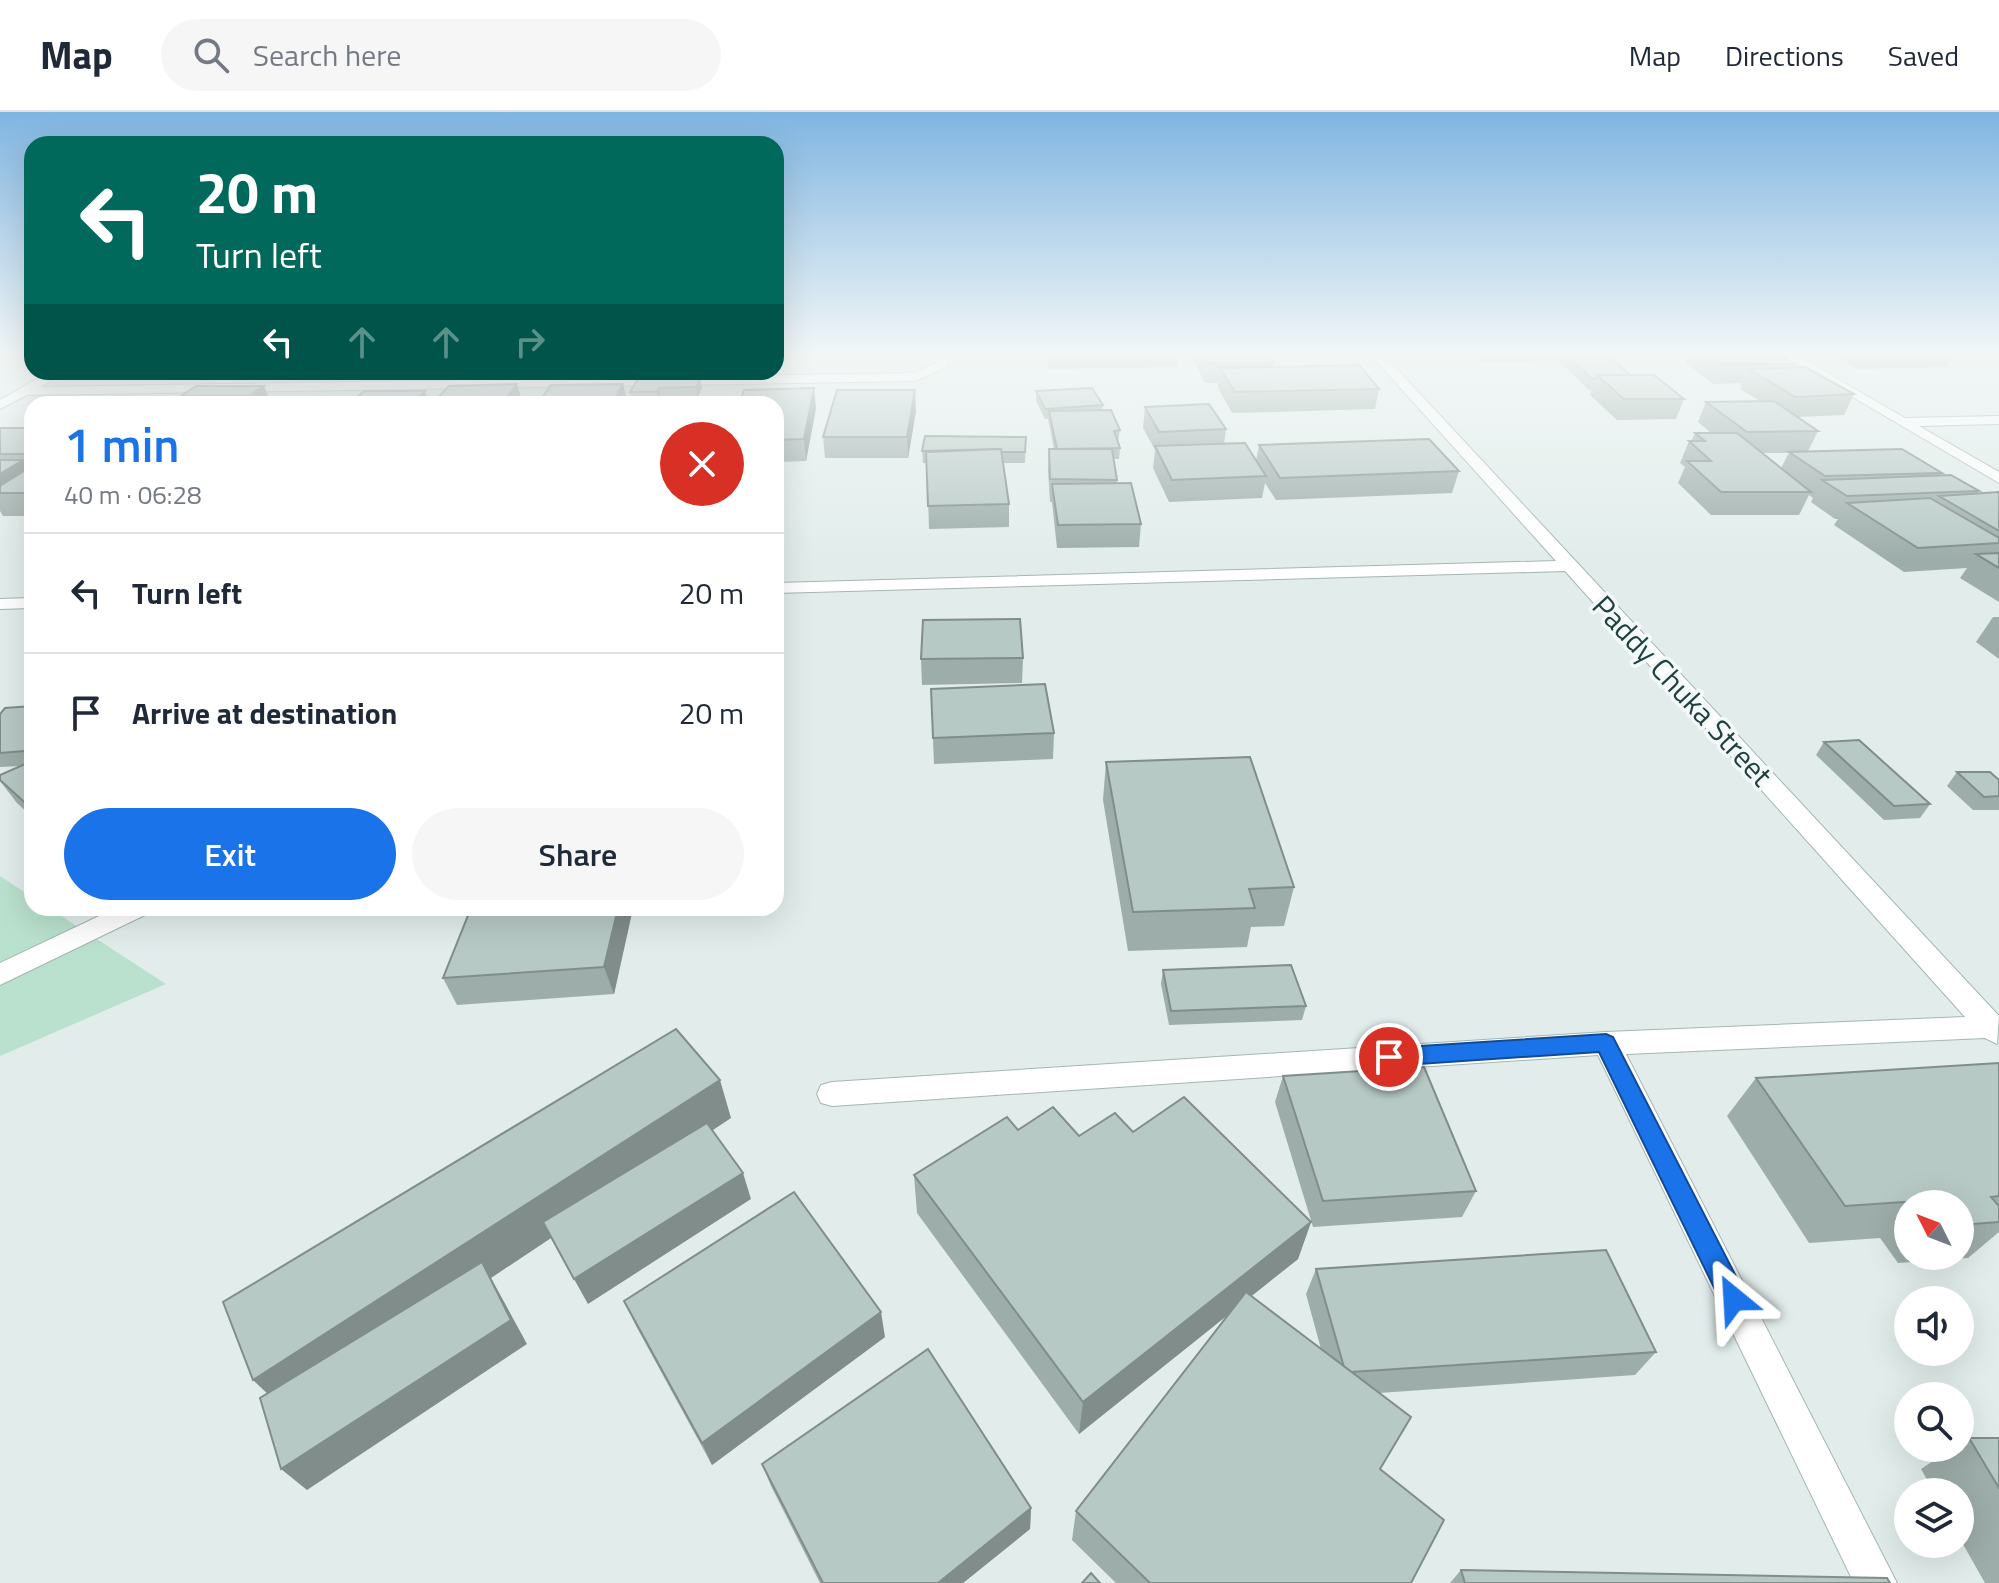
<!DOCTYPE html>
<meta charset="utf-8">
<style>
:root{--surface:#fff;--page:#f6f6f7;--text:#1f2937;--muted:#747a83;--line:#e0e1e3;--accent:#1a73e8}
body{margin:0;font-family:"Titillium Web",sans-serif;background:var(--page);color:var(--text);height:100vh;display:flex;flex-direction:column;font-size:30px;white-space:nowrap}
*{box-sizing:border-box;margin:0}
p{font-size:26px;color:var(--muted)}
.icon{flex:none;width:44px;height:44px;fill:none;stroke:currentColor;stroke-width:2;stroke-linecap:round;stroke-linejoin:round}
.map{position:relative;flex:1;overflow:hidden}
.side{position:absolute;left:24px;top:284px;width:760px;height:520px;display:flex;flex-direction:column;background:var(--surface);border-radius:24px;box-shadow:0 8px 32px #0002}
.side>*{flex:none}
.hud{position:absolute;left:24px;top:24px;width:760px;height:244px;border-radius:24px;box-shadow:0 8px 32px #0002;background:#00695c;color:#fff;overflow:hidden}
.needle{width:52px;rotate:312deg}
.fabs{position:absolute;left:1894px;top:1078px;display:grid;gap:16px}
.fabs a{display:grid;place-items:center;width:80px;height:80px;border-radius:50%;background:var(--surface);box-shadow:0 8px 32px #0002;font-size:40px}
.pin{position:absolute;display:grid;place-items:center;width:68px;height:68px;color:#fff;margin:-34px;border:4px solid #fff;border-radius:50%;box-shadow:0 2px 8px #0007}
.me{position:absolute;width:88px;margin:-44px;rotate:333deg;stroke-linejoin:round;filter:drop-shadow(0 0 6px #0008)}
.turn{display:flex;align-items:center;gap:28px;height:168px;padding:0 40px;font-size:36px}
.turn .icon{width:104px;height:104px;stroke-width:2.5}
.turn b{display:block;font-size:56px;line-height:68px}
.lanes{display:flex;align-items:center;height:76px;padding:0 40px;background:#0003;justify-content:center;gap:40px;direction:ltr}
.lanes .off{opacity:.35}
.round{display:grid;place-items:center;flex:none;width:84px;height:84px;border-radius:42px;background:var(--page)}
.head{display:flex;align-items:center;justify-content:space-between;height:136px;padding:0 40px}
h1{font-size:48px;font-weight:600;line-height:60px;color:var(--accent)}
.primary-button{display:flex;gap:16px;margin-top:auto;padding:16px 40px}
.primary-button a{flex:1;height:92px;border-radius:48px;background:var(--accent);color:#fff;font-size:32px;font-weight:600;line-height:92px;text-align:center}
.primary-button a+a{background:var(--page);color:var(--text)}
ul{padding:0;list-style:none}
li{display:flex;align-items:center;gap:24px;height:120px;padding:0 40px;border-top:2px solid var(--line)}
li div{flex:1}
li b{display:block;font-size:30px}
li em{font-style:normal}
header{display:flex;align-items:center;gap:48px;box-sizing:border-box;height:112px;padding:0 40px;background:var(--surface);border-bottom:2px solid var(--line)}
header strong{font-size:38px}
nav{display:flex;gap:44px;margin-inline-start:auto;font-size:28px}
.search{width:560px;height:72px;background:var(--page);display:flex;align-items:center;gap:20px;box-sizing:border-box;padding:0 28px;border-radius:44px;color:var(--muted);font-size:30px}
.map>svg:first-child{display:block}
.green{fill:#b9e1cd}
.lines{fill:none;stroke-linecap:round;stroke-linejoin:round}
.street-casing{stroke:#a4b6b4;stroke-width:2}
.street{fill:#fff;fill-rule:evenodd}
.wall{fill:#9dada9;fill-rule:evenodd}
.shaded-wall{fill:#808d8a}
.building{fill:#b7c9c5;stroke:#808d8a;stroke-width:2}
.route{fill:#1a73e8;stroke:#114b97;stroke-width:2}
.labels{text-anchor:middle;stroke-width:7;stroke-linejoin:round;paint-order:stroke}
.street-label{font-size:30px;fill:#20403f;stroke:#f3f9f8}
</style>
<header>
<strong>Map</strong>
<div class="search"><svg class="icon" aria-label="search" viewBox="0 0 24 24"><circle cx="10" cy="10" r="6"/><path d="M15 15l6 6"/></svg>Search here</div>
<nav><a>Map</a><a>Directions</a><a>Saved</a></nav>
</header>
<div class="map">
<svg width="1999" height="1471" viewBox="0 0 1999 1471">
<rect width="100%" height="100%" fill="#e2edeb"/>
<!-- green -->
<polygon class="green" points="0,764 32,785 32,796 49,796 166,872 0,944"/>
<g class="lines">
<!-- street casing -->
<g class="street-casing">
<g id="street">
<polygon points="942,241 954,241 946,255 916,269 27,283 0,297 0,288 49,260 64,260 41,275 914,261 937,250"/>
<polygon points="1369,241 1382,241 1999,904 1997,932 1985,926 1626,942 1897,1471 1854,1471 1598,943 832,994 821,991 817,982 821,973 832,970 1606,920 1965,905 1565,459 776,481 776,471 1556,449"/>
<polygon points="1778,241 1793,241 1905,306 1999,304 1999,312 1919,314 1999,360 1999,371"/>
<polygon points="32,486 32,496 0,497 0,487"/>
<polygon points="116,796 151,796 147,802 0,873 0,851"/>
</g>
</g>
<!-- street -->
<use href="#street" class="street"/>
</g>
<!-- wall -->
<g class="wall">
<polygon points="1046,241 1178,241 1177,255 1049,257"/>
<polygon points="1192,241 1268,241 1274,250 1273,255 1379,277 1375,297 1232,301 1218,276 1218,271 1205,271 1192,245"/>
<polygon points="1472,241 1606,241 1630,263 1684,287 1676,307 1617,308 1590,283 1592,278 1589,278 1559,249 1482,250"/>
<polygon points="1607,241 1648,241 1647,243 1610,244"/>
<path d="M 1689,241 L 1778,241 L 1794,252 L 1792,256 L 1854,282 L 1844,303 L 1797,305 L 1818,319 L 1808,339 L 1942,361 L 1941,363 L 1979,379 L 1977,382 L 1999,380 L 1999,490 L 1960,466 L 1967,456 L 1904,460 L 1834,413 L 1838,407 L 1835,407 L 1811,390 L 1813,386 L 1809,383 L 1799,403 L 1711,403 L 1678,371 L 1685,355 L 1680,351 L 1689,329 L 1691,329 L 1695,321 L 1711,321 L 1698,310 L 1706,290 L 1760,289 L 1740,277 L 1742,271 L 1713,272 L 1685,251 ZM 1762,341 L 1789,341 L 1781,356 Z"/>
<polygon points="1831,241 1954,241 1946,255 1858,257"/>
<polygon points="638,267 702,276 697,286 661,286 659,290 632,291 630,280"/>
<polygon points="1036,279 1103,293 1102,298 1120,318 1118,329 1120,336 1119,347 1114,347 1117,371 1141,412 1139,435 1057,436 1052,390 1050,390 1048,358 1049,337 1054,337 1048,307 1045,307 1036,289"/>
<polygon points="181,284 268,284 258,292 185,292"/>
<polygon points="776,292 816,296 806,349 776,350"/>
<polygon points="1145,295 1226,317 1224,332 1256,349 1259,333 1459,359 1452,381 1276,388 1265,371 1262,386 1169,390 1153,356 1155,338 1143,316"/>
<polygon points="916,299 908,346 825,346 823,325"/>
<polygon points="0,316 32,316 32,404 3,404 0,399"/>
<polygon points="1026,325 1025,351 1003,351 1009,392 1009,415 929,417 927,351 923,351 922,339"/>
<polygon points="1993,505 1999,505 1999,547 1976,530"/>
<polygon points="1023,546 1022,571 922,573 921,547"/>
<polygon points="931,577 1054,621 1053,647 934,652"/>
<polygon points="32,594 32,705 17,691 0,669 0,663 21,654 0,655 0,602"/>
<polygon points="1824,630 1930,692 1920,706 1884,708 1816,643"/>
<polygon points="1106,650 1294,775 1284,814 1251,815 1247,835 1128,839 1103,688"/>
<polygon points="1957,660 1999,668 1999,698 1973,698 1947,674"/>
<polygon points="471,796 633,796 614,882 457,893 443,866"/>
<polygon points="1163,858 1306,894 1302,908 1169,913 1161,872"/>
<path d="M 1999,951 L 1999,1120 L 1968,1146 L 1898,1151 L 1880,1126 L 1809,1131 L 1727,1004 L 1756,966 ZM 1908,1092 L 1960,1092 L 1960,1144 L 1908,1144 Z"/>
<polygon points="1283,964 1476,1079 1462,1105 1313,1115 1275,990"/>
<polygon points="1018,1018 1079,1024 1133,1020 1311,1110 1298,1147 1251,1184 1321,1237 1306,1182 1316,1157 1656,1240 1635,1263 1379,1281 1380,1357 1411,1471 1116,1471 1072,1428 1076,1399 1228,1202 1079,1322 917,1101 914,1063"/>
<polygon points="624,1189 885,1225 712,1353 636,1214"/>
<polygon points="1969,1326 1999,1326 1999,1471 1985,1471 1960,1427 1960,1380 1934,1380 1921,1357 1953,1336 1960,1336 1960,1332"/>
<polygon points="762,1352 1031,1396 1030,1417 963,1471 820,1471 771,1374"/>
<polygon points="1461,1458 1890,1471 1450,1471"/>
</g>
<!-- shaded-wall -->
<g class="shaded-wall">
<polygon points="700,266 702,276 697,286 696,275"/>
<polygon points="517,272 523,292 502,292"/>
<polygon points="623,272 628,292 612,292"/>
<polygon points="264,274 268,284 258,292 253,292 249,284"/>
<polygon points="659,276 661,286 659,290 657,280"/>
<polygon points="814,276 816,296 806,349 804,327"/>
<polygon points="915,278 916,299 908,346 907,325"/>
<polygon points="425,279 429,292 411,292"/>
<polygon points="32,339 32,352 26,342"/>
<polygon points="23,348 32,363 0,381 0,362"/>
<polygon points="32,631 32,650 24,639"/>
<polygon points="618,796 633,796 614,882 604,855"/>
<polygon points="720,968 731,1006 491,1166 527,1232 307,1378 281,1357 288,1301 253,1268"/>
<polygon points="743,1061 751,1087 588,1192 574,1167"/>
<polygon points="1311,1110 1298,1147 1079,1322 1083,1290"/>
<polygon points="881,1200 885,1225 712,1353 702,1331"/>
<polygon points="1031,1396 1030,1417 963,1471 938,1471"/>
</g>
<!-- building -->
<g class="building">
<polygon points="1202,241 1268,241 1274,250 1208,251"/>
<polygon points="1564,241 1605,241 1630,263 1597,263 1595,267 1592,267"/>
<polygon points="1706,241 1778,241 1794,252 1721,252"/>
<polygon points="1359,253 1379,277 1235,280 1220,256"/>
<polygon points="1805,255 1854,282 1795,285 1749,257"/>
<polygon points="1597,263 1654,263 1684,287 1624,287"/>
<polygon points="700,266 696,275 659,276 657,280 630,280 638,267"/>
<polygon points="517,272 502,292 432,292 449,274"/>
<polygon points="623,272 612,292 538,292 551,273"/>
<polygon points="196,274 264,274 249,284 181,284"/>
<polygon points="814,276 804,327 776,328 776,292 739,292 744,278"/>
<polygon points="1092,276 1103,293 1045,297 1036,279"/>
<polygon points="837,278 915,278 907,325 823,325"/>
<polygon points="364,279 425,279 411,292 350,292"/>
<polygon points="1774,289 1818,319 1747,320 1706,290"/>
<polygon points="1209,292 1226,317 1159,320 1145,295"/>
<polygon points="1111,298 1120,318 1114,319 1120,336 1057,337 1049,299"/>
<polygon points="0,316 32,316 32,339 26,342 0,342"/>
<polygon points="1695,321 1737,321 1811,380 1721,380 1687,349 1711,349 1689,329 1705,329"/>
<polygon points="925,324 1026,325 1025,340 1001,340 1001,337 922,339"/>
<polygon points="1429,327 1459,359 1280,366 1259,333"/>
<polygon points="1245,331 1266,364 1172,368 1155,334"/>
<polygon points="1001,337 1009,392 928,394 926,340"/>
<polygon points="1049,337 1112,337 1117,368 1050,367"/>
<polygon points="1902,337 1942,361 1825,364 1789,340"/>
<polygon points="0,348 23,348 0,362"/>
<polygon points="32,354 32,381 0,381 0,374"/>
<polygon points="1951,363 1979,379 1847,384 1822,368"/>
<polygon points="1131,371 1141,412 1058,413 1052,372"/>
<polygon points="1999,380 1999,419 1939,384"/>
<polygon points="1930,386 1999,426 1999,431 1918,436 1847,391"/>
<polygon points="1999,441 1999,456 1976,442"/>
<polygon points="1020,507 1023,546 921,547 923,508"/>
<polygon points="1045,572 1054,621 933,626 931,577"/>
<polygon points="32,594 32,631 24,639 0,641 0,602 5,596"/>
<polygon points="1859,628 1930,692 1894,694 1824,630"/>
<polygon points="1250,645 1294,775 1249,777 1255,796 1133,800 1106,650"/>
<polygon points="32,649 32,697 0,668 0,663"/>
<polygon points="1957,660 1990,660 1999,668 1999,684 1984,685"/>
<polygon points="471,796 618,796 604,855 443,866"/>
<polygon points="1291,853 1306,894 1171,899 1163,858"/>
<polygon points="676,917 720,968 253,1268 223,1190"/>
<polygon points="1999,951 1999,1084 1991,1085 1999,1094 1999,1110 1960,1113 1960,1092 1921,1092 1919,1089 1845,1094 1756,966"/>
<polygon points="1424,955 1476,1079 1323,1089 1283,964"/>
<polygon points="1184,985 1311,1110 1083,1290 914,1063 1007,1005 1018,1018 1053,995 1079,1024 1115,1001 1133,1020"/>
<polygon points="707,1011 743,1061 574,1167 543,1110"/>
<polygon points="794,1080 881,1200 702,1331 624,1189"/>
<polygon points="1606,1138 1656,1240 1351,1260 1344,1255 1316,1157"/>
<polygon points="482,1150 511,1208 281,1357 260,1286"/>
<polygon points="1246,1180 1411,1305 1380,1357 1444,1408 1411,1471 1150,1471 1076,1399"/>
<polygon points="928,1237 1031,1396 938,1471 823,1471 762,1352"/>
<polygon points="1969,1326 1999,1326 1999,1376"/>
<polygon points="1461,1458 1887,1466 1890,1471 1465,1471"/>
<polygon points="1091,1461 1100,1471 1082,1471"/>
</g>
<!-- sky -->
<linearGradient id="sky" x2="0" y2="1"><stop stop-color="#80b5e1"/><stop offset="0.54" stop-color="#f2f7f6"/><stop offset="1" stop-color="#f2f7f6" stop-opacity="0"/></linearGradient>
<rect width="1999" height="447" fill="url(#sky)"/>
<!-- route -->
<polygon class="route" points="1606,922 1613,925 1743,1178 1747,1187 1743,1196 1734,1200 1724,1196 1599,940 1389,954 1381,952 1378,945 1381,939 1389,936"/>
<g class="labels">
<!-- street labels -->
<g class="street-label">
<text transform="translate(1682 579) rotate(47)" y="10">Paddy Chuka Street</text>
</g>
</g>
</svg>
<div class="fabs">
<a><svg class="needle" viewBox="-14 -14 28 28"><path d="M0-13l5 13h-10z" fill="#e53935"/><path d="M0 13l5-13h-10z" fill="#747a83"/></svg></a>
<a><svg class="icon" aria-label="sound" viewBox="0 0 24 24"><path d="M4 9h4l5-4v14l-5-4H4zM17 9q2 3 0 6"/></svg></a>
<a><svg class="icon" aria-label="search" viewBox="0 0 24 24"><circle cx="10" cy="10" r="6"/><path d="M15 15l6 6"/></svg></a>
<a><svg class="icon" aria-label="layers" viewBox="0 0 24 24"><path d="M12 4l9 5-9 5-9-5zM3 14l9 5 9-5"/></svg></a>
</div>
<div class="pin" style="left:1389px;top:945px;background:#d93025"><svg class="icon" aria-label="arrive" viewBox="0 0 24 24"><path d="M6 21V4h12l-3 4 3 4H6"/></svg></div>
<svg class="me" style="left:1734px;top:1187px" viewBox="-20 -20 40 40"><path d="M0-17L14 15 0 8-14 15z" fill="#1a73e8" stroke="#fff" stroke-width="4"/></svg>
<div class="hud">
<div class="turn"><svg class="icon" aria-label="left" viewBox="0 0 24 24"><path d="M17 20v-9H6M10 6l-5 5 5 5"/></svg><div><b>20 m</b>Turn left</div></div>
<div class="lanes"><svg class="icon" aria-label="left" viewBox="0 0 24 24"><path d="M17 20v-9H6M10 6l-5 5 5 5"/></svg><svg class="icon off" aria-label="ahead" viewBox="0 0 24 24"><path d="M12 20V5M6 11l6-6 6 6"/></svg><svg class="icon off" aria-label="ahead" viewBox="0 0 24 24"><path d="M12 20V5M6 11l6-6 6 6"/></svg><svg class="icon off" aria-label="right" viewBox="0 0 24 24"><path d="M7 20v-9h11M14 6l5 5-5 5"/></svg></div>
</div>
<section class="side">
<div class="head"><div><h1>1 min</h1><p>40 m · 06:28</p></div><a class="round" style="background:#d93025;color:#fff"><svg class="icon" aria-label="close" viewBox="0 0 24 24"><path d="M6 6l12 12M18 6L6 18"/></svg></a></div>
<ul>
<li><svg class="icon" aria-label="left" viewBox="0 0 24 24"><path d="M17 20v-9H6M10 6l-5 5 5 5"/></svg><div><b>Turn left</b></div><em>20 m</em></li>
<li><svg class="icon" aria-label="arrive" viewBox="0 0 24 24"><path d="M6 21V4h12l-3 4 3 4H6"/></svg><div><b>Arrive at destination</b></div><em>20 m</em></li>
</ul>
<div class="primary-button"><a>Exit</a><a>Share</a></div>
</section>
</div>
